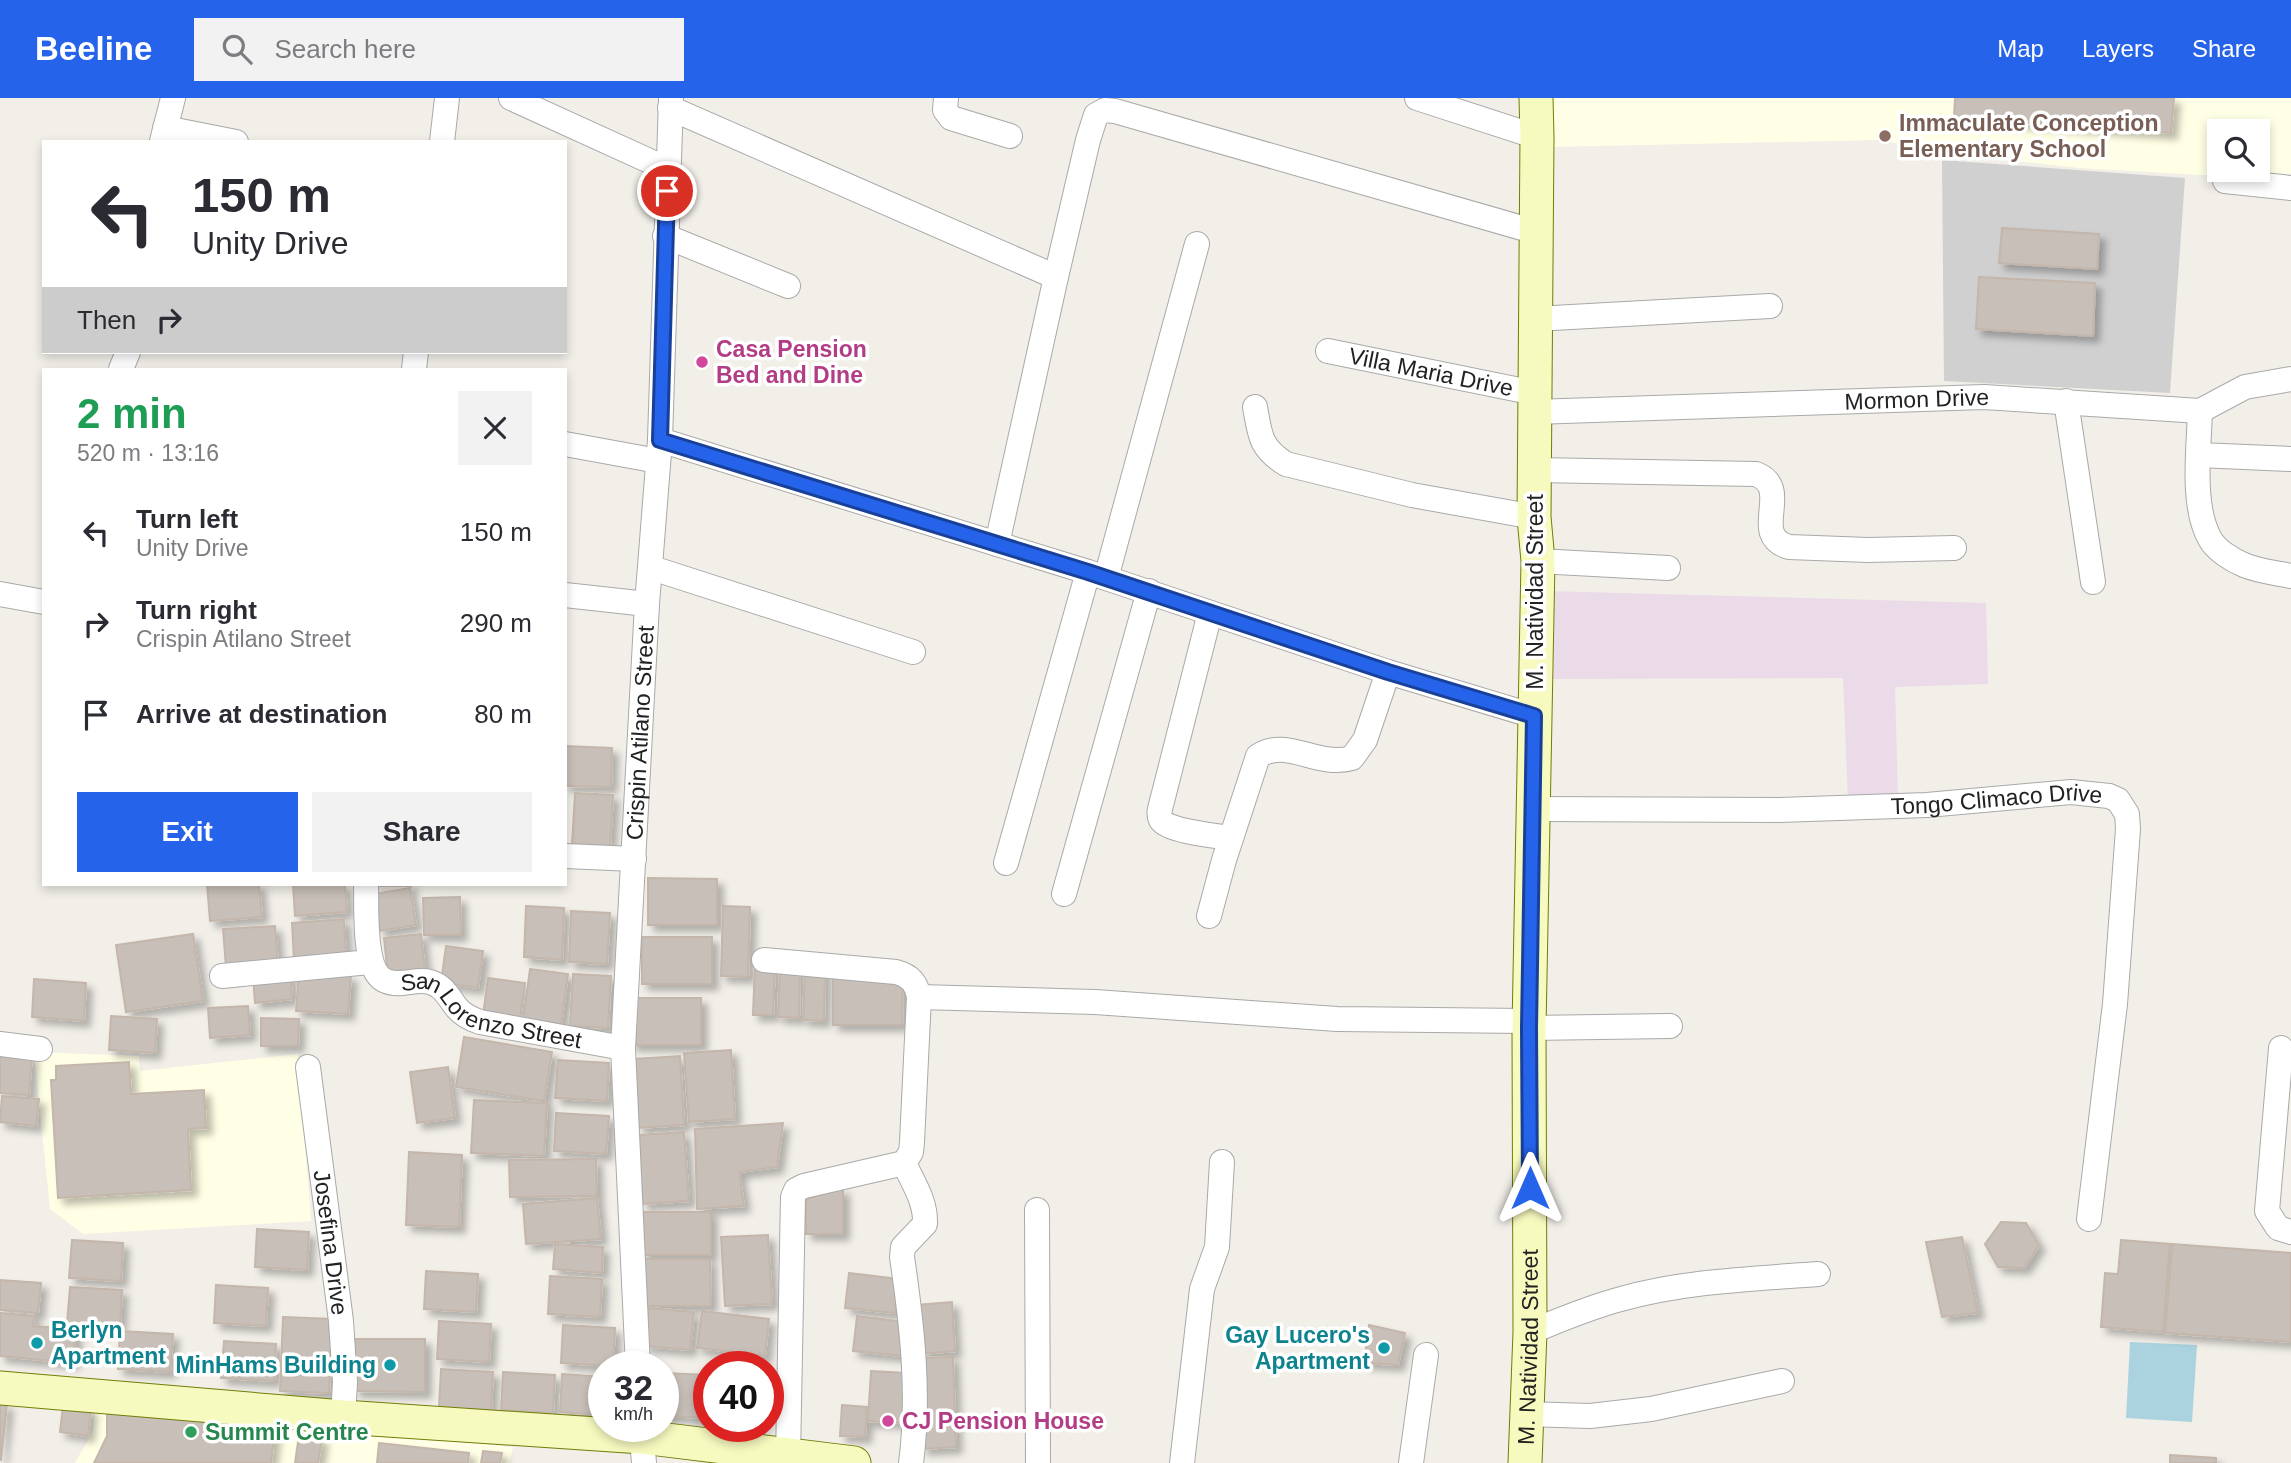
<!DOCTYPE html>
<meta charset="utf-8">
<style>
:root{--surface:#fff;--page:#f2f2f3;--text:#2b2b33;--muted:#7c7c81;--accent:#2563eb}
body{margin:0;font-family:Arial,sans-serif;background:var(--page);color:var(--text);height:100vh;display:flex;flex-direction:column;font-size:26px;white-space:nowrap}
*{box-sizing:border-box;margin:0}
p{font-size:23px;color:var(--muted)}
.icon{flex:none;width:38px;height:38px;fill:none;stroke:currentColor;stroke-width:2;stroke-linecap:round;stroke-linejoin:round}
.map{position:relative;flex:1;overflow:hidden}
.sheet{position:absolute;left:42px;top:270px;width:525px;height:518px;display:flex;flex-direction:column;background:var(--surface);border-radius:0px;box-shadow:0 4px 10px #0003}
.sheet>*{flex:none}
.guide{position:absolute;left:42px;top:42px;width:525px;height:214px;border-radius:0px;box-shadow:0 4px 10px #0003;background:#fff;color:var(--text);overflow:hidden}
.buttons{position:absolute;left:2207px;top:21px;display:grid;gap:14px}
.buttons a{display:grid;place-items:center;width:63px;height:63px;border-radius:0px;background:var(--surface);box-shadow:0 4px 10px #0003;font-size:35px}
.speed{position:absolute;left:588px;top:1253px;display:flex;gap:14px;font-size:35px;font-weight:700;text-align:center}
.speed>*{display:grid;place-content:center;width:91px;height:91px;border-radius:50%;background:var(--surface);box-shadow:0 4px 10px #0003;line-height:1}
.speed small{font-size:18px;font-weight:400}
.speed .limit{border:10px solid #d22;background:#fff;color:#111}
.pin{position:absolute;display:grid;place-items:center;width:60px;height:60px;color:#fff;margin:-30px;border:4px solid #fff;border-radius:50%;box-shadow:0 2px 7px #0007}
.me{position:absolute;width:77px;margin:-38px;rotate:0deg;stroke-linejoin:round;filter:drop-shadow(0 0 5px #0008)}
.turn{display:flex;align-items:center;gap:24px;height:147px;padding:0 35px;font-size:32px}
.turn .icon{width:91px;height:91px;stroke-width:2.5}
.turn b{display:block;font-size:49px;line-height:60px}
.then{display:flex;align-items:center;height:66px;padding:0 35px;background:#0003;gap:14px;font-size:26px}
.round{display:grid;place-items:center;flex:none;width:74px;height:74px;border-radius:0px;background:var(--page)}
.overview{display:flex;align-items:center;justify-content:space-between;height:119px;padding:0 35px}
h1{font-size:42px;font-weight:700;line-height:52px;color:#1e9e55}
.action{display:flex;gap:14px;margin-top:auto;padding:14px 35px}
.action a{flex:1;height:80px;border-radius:0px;background:var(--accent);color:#fff;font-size:28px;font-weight:700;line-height:80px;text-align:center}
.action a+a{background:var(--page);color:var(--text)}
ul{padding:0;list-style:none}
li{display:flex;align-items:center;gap:21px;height:91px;padding:0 35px}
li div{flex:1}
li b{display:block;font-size:26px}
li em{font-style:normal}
header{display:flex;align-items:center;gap:42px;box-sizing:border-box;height:98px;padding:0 35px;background:var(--accent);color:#fff}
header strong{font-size:33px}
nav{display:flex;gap:38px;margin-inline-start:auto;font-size:24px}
.search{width:490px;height:63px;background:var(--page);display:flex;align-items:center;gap:18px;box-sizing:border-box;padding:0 24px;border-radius:0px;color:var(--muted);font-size:26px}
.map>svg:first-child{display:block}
.industrial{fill:#ebdbe8}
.education{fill:#ffffe5;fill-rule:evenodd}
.religious{fill:#d0d0d0}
.water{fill:#aad3df}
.building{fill:#c7bfb8;stroke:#c4b6ab;stroke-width:2;filter:url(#shadow)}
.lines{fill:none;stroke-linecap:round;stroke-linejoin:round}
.street-casing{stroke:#a9a9a9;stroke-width:26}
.secondary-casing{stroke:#707d05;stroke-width:35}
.street{stroke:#fff;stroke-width:24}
.secondary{stroke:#f7fabf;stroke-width:33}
.route-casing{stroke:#184099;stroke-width:18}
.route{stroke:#2563eb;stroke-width:12}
.education-dot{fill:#8d6e63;stroke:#fff;stroke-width:2.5}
.hotel-dot{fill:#d1479c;stroke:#fff;stroke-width:2.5}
.culture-dot{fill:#0f9aa8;stroke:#fff;stroke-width:2.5}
.leisure-dot{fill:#2e9e5b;stroke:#fff;stroke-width:2.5}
.labels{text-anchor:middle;stroke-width:7;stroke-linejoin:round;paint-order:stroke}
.education-label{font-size:23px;font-weight:bold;fill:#785e54;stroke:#fff;text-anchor:start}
.hotel-label{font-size:23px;font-weight:bold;fill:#b23c85;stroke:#fff;text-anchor:start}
.street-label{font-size:23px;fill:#222;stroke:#fff}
.culture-label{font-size:23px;font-weight:bold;fill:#0d838f;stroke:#fff;text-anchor:end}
.leisure-label{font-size:23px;font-weight:bold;fill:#27864d;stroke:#fff;text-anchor:start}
</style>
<header>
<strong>Beeline</strong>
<div class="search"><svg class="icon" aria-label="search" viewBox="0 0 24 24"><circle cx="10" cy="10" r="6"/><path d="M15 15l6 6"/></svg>Search here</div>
<nav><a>Map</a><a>Layers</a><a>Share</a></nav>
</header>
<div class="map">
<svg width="2291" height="1365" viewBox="0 0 2291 1365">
<defs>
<filter id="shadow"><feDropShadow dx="6" dy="6" stdDeviation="3.5" flood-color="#0004"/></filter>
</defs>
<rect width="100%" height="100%" fill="#f2efe9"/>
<!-- industrial -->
<polygon class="industrial" points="1548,493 1986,505 1988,586 1895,589 1898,701 1848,703 1843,580 1546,581"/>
<!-- education -->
<g class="education">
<path d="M 1549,0 L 2291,0 L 2291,76 L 2202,77 L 2080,70 L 1977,59 L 1878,42 L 1551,49 ZM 2219,33 L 2258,33 L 2258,72 L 2219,72 Z"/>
<polygon points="34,954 139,958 140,973 298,956 311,1123 83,1136 50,1111"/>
<polygon points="96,1302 513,1349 509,1365 75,1365 93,1333"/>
</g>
<!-- religious -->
<polygon class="religious" points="1942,62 2185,80 2170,295 1944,283"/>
<!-- water -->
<polygon class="water" points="2130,1244 2197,1247 2192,1324 2126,1320"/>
<!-- building -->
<g class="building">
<polygon points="1955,0 2174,0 2171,35 1954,20"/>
<polygon points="2002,130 2099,136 2097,171 1999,165"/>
<polygon points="1979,179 2095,185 2093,238 1976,231"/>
<polygon points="565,648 612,650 611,689 565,688"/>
<polygon points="575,695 613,697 610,748 572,746"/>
<polygon points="648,780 717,781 717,827 648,827"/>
<polygon points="207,786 259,786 262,819 210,823"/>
<polygon points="293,786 345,786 347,814 295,818"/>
<polygon points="374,786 411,786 411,788 375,788"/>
<polygon points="410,790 416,827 379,833 374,796"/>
<polygon points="460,799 461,837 424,837 423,800"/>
<polygon points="526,808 564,810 562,862 524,859"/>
<polygon points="723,808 750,809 748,879 721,878"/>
<polygon points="571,813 610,815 607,866 569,864"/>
<polygon points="344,821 346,859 294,863 292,825"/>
<polygon points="275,828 278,866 226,869 223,831"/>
<polygon points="193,836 203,903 126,914 116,847"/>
<polygon points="421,836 425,874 388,878 384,840"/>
<rect x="642" y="839" width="70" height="47"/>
<polygon points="446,848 483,853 478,890 441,885"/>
<polygon points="755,865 775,866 773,917 753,917"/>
<polygon points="780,868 800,869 799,920 778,919"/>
<polygon points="530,871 568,876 561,927 523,923"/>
<polygon points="805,871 825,872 824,923 803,922"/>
<polygon points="290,874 292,901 255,905 253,878"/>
<polygon points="299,875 351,878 348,916 296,913"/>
<polygon points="573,876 611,878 608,930 570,928"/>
<polygon points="488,880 525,885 520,922 483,917"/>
<polygon points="833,880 903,880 902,927 833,927"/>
<polygon points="34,881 86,885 84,923 32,919"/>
<rect x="631" y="900" width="70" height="47"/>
<polygon points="248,908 250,937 210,940 208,910"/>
<polygon points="111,918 157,921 155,955 109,952"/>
<polygon points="261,920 299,921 298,948 261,948"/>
<polygon points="464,939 552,954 544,1003 456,989"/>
<polygon points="731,952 735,1021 689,1024 684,955"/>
<polygon points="0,955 32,957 29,997 0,995"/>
<polygon points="680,958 684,1027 638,1030 633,961"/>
<polygon points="558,962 609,965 607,1003 555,1000"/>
<polygon points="129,964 131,996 204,992 206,1030 188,1031 191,1092 58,1100 51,982 56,982 56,968"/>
<polygon points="448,969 455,1020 417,1025 410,974"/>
<polygon points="2,998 39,1001 36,1028 0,1024"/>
<polygon points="474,1002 547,1005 544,1058 471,1055"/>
<polygon points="556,1015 609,1018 606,1056 554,1053"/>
<polygon points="783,1025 777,1069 739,1074 744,1108 697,1111 695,1031"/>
<polygon points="684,1034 689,1103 642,1106 638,1037"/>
<polygon points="409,1054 462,1057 459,1129 406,1127"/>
<polygon points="596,1061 597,1098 510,1099 509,1062"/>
<polygon points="843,1090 843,1136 806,1136 806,1101"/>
<polygon points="597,1100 601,1141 526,1146 523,1106"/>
<polygon points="641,1114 711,1114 711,1157 642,1157"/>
<polygon points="2001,1124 2026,1125 2039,1147 2024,1170 1998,1169 1985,1146"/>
<polygon points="257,1131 309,1134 307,1172 255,1169"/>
<polygon points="768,1137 772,1206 725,1208 721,1139"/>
<polygon points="1962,1139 1978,1215 1942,1219 1926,1144"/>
<polygon points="72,1142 123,1145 121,1183 69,1180"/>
<polygon points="2121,1142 2170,1146 2163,1234 2101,1229 2105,1175 2118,1176"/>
<polygon points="555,1146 603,1149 602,1175 553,1171"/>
<polygon points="2172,1146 2291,1155 2291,1244 2165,1235"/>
<polygon points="641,1161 710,1161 711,1208 641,1208"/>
<polygon points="426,1173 478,1176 476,1214 424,1211"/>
<polygon points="849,1175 898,1181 895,1215 845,1210"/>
<polygon points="550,1178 602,1181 600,1219 548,1216"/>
<polygon points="0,1182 41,1185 38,1215 0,1212"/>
<polygon points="216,1187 268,1190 266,1228 214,1225"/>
<polygon points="70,1189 122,1192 120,1229 67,1226"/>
<polygon points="952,1204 955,1253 920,1256 917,1207"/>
<polygon points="648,1210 694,1214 690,1252 644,1248"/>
<polygon points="702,1213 769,1221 765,1258 697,1250"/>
<polygon points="0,1215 34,1218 33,1228 76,1231 73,1265 0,1258"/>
<polygon points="857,1218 906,1224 902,1258 853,1253"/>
<polygon points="283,1219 332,1221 329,1295 280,1293"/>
<polygon points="439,1223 491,1226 489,1264 437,1261"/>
<polygon points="563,1227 615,1230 613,1268 561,1265"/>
<polygon points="1369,1227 1405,1235 1398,1267 1364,1265"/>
<polygon points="120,1233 173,1236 170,1274 118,1271"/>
<polygon points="355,1241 425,1241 425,1294 354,1293"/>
<polygon points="224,1243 276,1246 274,1283 221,1280"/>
<polygon points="953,1259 956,1349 922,1351 918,1260"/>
<polygon points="441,1271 493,1274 491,1312 439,1309"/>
<polygon points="871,1273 906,1275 903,1325 868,1323"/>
<polygon points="503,1274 555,1277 553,1315 501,1312"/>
<polygon points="663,1275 709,1277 709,1320 663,1318"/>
<polygon points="562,1276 604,1279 604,1317 560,1314"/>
<polygon points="0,1306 7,1306 1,1362 0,1362"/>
<polygon points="842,1307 867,1309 865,1339 840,1338"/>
<polygon points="63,1308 91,1311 88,1338 60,1334"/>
<polygon points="107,1309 275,1329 271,1365 94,1365 107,1338"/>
<polygon points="299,1337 322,1340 318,1365 295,1365"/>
<polygon points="379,1345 469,1355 468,1365 377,1365"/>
<polygon points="483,1353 502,1355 500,1365 481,1365"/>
<polygon points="2170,1357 2216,1360 2216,1365 2170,1365"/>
</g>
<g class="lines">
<!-- street casing -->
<g class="street-casing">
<g id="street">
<polyline points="511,0 667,71"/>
<polyline points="946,0 945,12 951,20 1010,38"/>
<polyline points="1417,0 1537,39"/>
<polyline points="670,10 1056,179"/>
<polyline points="165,30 236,44"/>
<polyline points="162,43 173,0"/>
<polyline points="442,44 447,0"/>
<polyline points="2225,83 2291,90"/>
<polyline points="665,138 788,188"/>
<polyline points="1535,221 1770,208"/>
<path id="s1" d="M 1328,253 L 1535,295"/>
<polyline points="121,271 128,254"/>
<polyline points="414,271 416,254"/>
<polyline points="2066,303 2093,484"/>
<path d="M 1255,309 C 1260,337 1260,350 1286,366 L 1412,397 L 1534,419"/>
<path d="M 2200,313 C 2199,351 2191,407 2210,441 C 2216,452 2232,462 2244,467 C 2258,473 2276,475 2291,478"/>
<path id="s2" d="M 1534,314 L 1984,299 L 2200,313 L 2245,289 L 2291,281"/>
<polyline points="660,342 1088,474 1388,574 1534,618"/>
<polyline points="565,346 658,363"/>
<polyline points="2199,357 2291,361"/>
<path d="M 1535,372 L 1756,376 C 1794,391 1748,437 1789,449 L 1868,452 L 1954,450"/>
<polyline points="997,446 1056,179 1088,42 1096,17 1105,12 1115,13 1536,134"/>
<polyline points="1538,463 1668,470"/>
<polyline points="652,470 913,554"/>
<polyline points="1106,480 1197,146"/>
<polyline points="0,496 44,504"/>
<polyline points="565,497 647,506"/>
<path d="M 1210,515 L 1160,711 C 1159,715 1159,718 1161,722 C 1167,733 1217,738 1231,740"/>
<path id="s3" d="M 1533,711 L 1779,712 L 1927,707 L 2071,694 L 2109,698 L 2118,702 L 2127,716 L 2128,731 L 2115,906 L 2089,1121"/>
<polyline points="565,758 634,761"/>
<polyline points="1006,765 1088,474"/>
<path id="s4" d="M 366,786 C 367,809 362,874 386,883 C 400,889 416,880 430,884 C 444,888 449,900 457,910 C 463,917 471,921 480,924 L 623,950"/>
<polyline points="1064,796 1149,493"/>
<path d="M 1209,818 L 1224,762 L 1258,658 C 1287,639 1317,670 1352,660 L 1365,642 L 1388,574"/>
<path d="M 764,862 L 896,874 C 910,878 916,884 919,899 L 912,1044 L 911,1054 L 904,1065 L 804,1088 L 796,1092 L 793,1099 L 788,1359"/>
<polyline points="222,878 370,864"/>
<polyline points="919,899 1095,904 1337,921 1529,923"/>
<polyline points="1529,930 1670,928"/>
<polyline points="0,946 40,951"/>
<polyline points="2281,950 2267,1113 2278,1130 2291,1134"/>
<path id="s5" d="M 308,969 L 341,1223 L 345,1284 L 343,1319"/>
<path d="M 904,1065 C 913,1085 926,1103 925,1126 L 903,1149 L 902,1159 C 912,1227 920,1296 911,1365"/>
<polyline points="1037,1112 1038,1365"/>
<path d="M 1530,1234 C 1560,1222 1590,1209 1621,1201 C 1685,1183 1753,1181 1818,1176"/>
<path id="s6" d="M 638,1269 L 623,950 L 647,506 L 660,342 L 671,0"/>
<polyline points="1526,1316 1590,1318 1651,1311 1782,1283"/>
<polyline points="641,1328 644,1365"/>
<polyline points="1182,1365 1202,1191 1217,1149 1222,1064"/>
<polyline points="1411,1365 1426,1257"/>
</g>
</g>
<!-- secondary casing -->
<g class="secondary-casing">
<g id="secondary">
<polyline points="0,1290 343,1319 642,1339 854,1365"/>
<path id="s7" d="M 1525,1365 L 1530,1234 L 1529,930 L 1538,463 L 1534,419 L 1537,39 L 1536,0"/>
</g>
</g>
<!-- street -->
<use href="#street" class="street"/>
<!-- secondary -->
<use href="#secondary" class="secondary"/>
</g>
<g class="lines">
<!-- route casing -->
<g class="route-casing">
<polyline id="route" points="667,93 660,342 1088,474 1388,574 1534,618 1529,930 1530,1090"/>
</g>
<!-- route -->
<use href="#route" class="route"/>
</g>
<!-- markers -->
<circle class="education-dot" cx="1885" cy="38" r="7"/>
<g class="hotel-dot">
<circle cx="702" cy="264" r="7"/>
<circle cx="888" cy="1323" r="7"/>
</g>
<g class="culture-dot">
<circle cx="37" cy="1245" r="7"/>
<circle cx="1384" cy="1250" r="7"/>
<circle cx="390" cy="1267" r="7"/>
</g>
<circle class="leisure-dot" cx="191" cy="1334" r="7"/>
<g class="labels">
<!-- education labels -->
<g class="education-label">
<text x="1899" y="33">Immaculate Conception<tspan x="1899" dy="26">Elementary School</tspan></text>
</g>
<!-- hotel labels -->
<g class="hotel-label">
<text x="716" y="259">Casa Pension<tspan x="716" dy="26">Bed and Dine</tspan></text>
<text x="902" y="1331">CJ Pension House</text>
</g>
<!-- street labels -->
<g class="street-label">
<text dy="8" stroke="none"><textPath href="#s1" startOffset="105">Villa Maria Drive</textPath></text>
<text dy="8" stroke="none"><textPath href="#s2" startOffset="383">Mormon Drive</textPath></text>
<text transform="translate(1535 494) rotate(-90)" y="8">M. Natividad Street</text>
<text dy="8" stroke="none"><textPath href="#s6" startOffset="635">Crispin Atilano Street</textPath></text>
<text dy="8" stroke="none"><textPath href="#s3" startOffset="464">Tongo Climaco Drive</textPath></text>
<text dy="8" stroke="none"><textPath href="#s4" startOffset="217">San Lorenzo Street</textPath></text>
<text dy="8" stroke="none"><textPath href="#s5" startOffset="177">Josefina Drive</textPath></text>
<text dy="8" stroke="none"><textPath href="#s7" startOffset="116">M. Natividad Street</textPath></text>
</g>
<!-- culture labels -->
<g class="culture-label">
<text x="51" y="1240" text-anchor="start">Berlyn<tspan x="51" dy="26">Apartment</tspan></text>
<text x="1370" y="1245">Gay Lucero's<tspan x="1370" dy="26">Apartment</tspan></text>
<text x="376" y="1275">MinHams Building</text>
</g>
<!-- leisure labels -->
<g class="leisure-label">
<text x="205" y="1342">Summit Centre</text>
</g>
</g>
</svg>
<div class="buttons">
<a><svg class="icon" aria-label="search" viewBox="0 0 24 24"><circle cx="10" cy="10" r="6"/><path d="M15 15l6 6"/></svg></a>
</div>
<div class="speed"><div>32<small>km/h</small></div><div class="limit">40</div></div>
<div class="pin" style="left:667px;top:93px;background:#d93025"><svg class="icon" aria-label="arrive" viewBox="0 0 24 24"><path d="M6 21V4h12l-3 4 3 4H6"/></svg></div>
<svg class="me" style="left:1530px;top:1090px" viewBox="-20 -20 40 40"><path d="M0-17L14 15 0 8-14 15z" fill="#2563eb" stroke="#fff" stroke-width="4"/></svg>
<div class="guide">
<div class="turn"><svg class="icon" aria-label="left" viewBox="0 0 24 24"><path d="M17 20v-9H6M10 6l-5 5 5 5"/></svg><div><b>150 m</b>Unity Drive</div></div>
<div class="then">Then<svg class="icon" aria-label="right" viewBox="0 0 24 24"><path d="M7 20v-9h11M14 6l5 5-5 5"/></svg></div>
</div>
<section class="sheet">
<div class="overview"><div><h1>2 min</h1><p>520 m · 13:16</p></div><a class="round"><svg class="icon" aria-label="close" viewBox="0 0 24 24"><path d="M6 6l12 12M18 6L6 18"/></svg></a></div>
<ul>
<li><svg class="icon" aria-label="left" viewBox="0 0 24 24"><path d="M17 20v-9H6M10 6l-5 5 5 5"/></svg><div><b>Turn left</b><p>Unity Drive</p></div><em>150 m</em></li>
<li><svg class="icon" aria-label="right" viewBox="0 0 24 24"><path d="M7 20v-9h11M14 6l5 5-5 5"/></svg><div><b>Turn right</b><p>Crispin Atilano Street</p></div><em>290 m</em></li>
<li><svg class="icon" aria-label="arrive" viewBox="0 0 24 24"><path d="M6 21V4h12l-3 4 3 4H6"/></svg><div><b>Arrive at destination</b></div><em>80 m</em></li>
</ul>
<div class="action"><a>Exit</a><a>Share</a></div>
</section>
</div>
